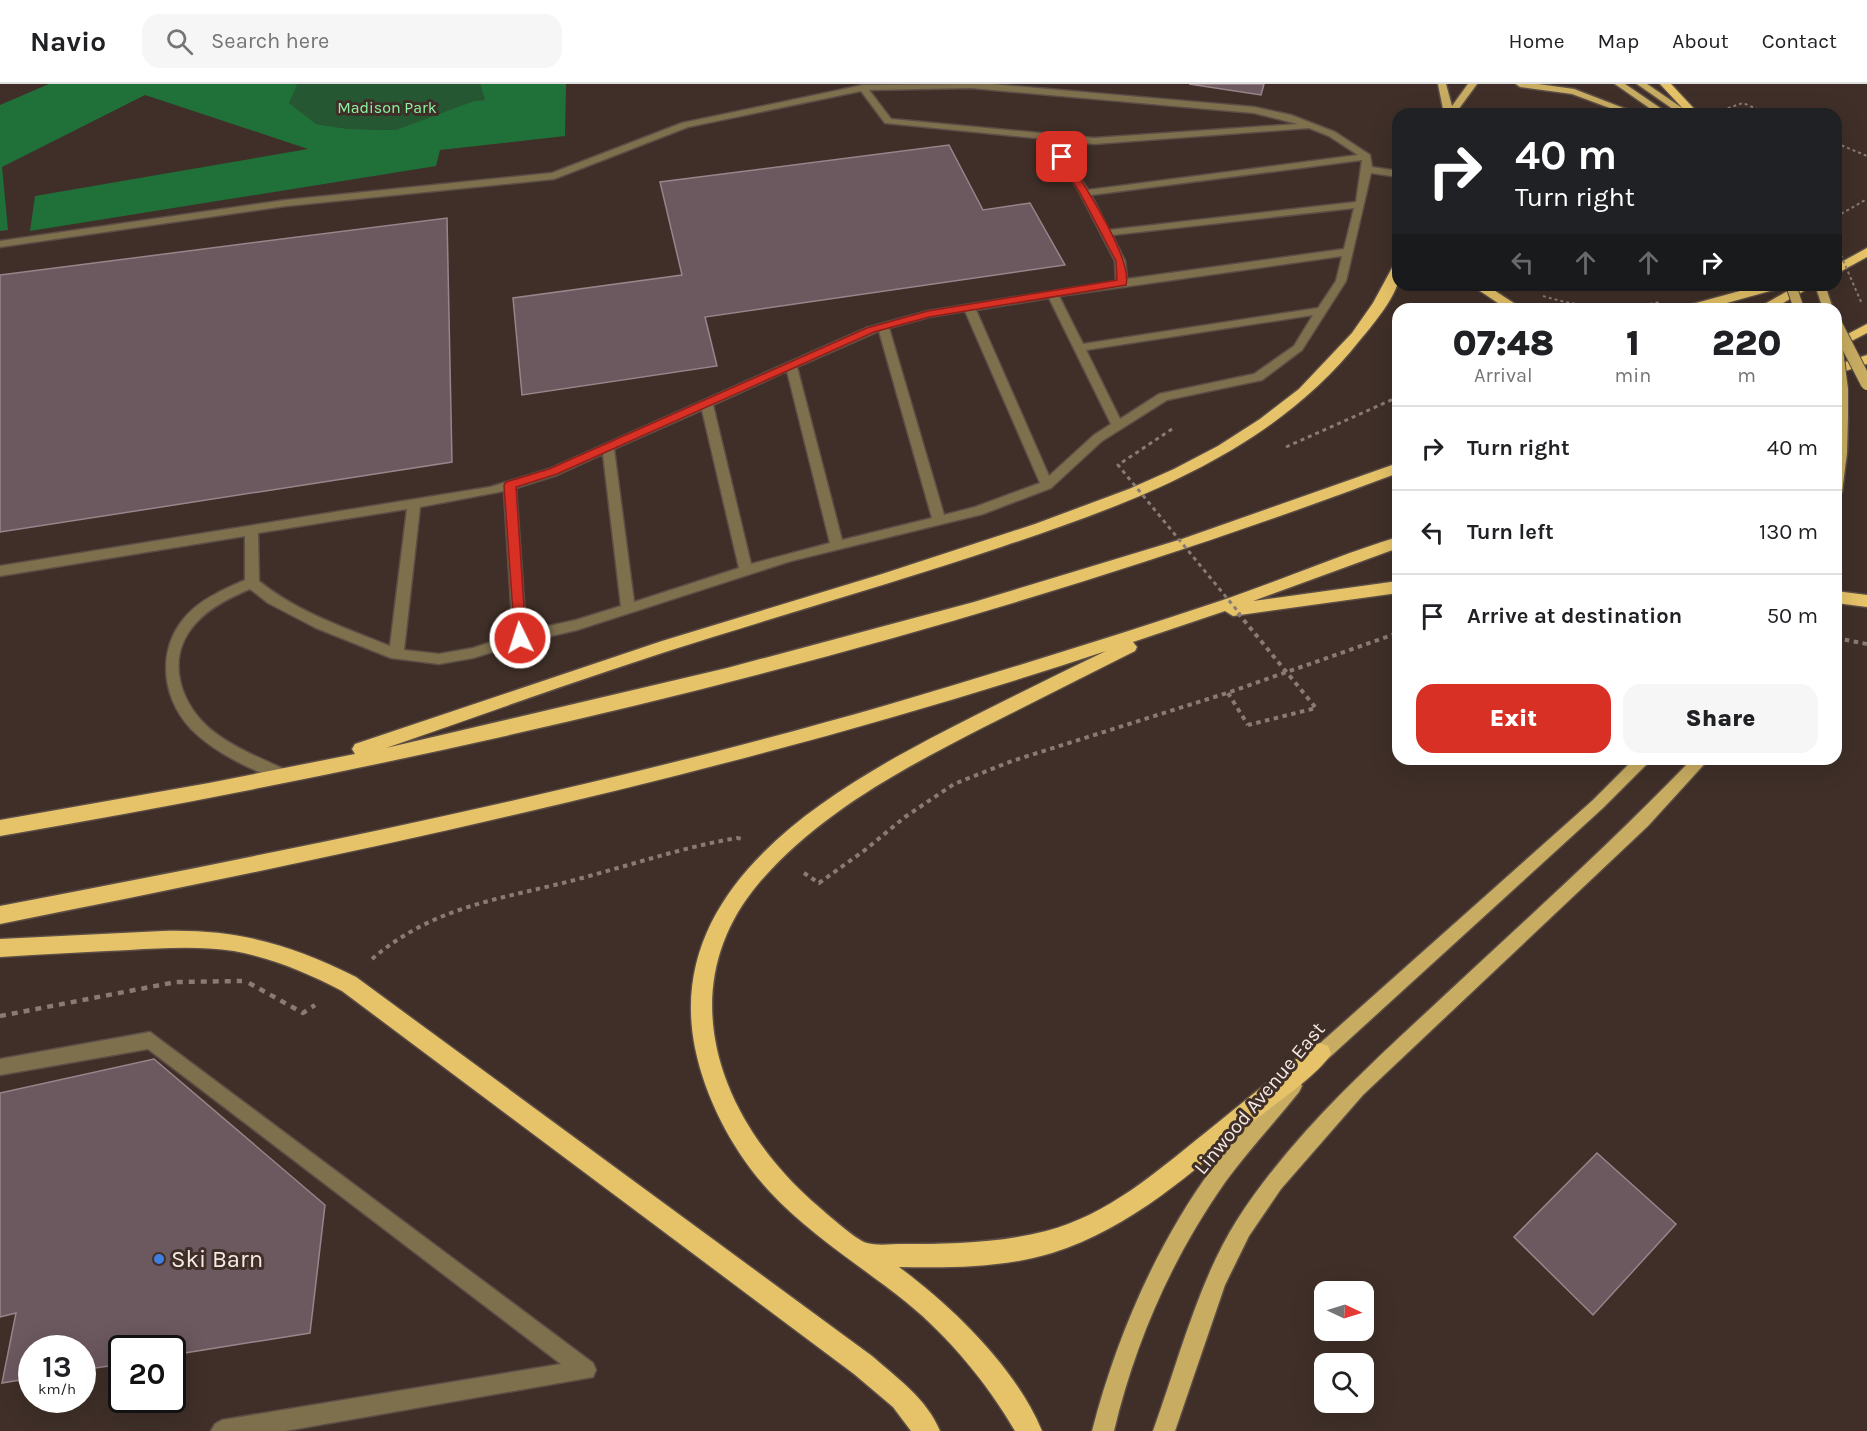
<!DOCTYPE html>
<style>
:root{--surface:#fff;--page:#f6f6f6;--text:#202124;--muted:#757577;--line:#e0e0e0;--accent:#d93025}
body{margin:0;font-family:Karla,sans-serif;background:var(--page);color:var(--text);height:100vh;display:flex;flex-direction:column;font-size:22px;white-space:nowrap}
*{box-sizing:border-box;margin:0}
p{font-size:20px;color:var(--muted)}
.icon{flex:none;width:33px;height:33px;fill:none;stroke:currentColor;stroke-width:2;stroke-linecap:round;stroke-linejoin:round}
.map{position:relative;flex:1;overflow:hidden}
.drawer{position:absolute;left:1392px;top:219px;width:450px;height:462px;display:flex;flex-direction:column;background:var(--surface);border-radius:18px;box-shadow:0 6px 24px #0002}
.drawer>*{flex:none}
.guide{position:absolute;left:1392px;top:24px;width:450px;height:183px;border-radius:18px;box-shadow:0 6px 24px #0002;background:#202124;color:#fff;overflow:hidden}
.needle{width:39px;rotate:94deg}
.tools{position:absolute;left:1314px;top:1197px;display:grid;gap:12px}
.tools a{display:grid;place-items:center;width:60px;height:60px;border-radius:12px;background:var(--surface);box-shadow:0 6px 24px #0002;font-size:30px}
.speed{position:absolute;left:18px;top:1251px;display:flex;gap:12px;font-size:30px;font-weight:700;text-align:center}
.speed>*{display:grid;place-content:center;width:78px;height:78px;border-radius:50%;background:var(--surface);box-shadow:0 6px 24px #0002;line-height:1}
.speed small{font-size:15px;font-weight:400}
.speed .limit{border:3px solid #111;border-radius:9px;background:#fff;color:#111}
.pin{position:absolute;display:grid;place-items:center;width:51px;height:51px;color:#fff;margin:-26px;border-radius:12px;box-shadow:0 3px 9px #0006}
.me{position:absolute;width:66px;margin:-33px;rotate:356deg;stroke-linejoin:round;filter:drop-shadow(0 0 4px #0008)}
.turn{display:flex;align-items:center;gap:21px;height:126px;padding:0 24px;font-size:27px}
.turn .icon{width:78px;height:78px;stroke-width:2.5}
.turn b{display:block;font-size:42px;line-height:51px}
.lanes{display:flex;align-items:center;height:57px;padding:0 24px;background:#0003;justify-content:center;gap:30px;direction:ltr}
.lanes .off{opacity:.35}
.eta{display:flex;justify-content:space-evenly;align-items:center;height:102px;text-align:center}
.eta b{font-size:36px;font-weight:800;line-height:42px}
.cta{display:flex;gap:12px;margin-top:auto;padding:12px 24px}
.cta a{flex:1;height:69px;border-radius:18px;background:var(--accent);color:#fff;font-size:24px;font-weight:800;line-height:69px;text-align:center}
.cta a+a{background:var(--page);color:var(--text)}
ul{padding:0;list-style:none}
li{display:flex;align-items:center;gap:18px;height:84px;padding:0 24px;border-top:2px solid var(--line)}
li div{flex:1}
li b{display:block;font-size:22px}
li em{font-style:normal}
header{display:flex;align-items:center;gap:36px;box-sizing:border-box;height:84px;padding:0 30px;background:var(--surface);border-bottom:2px solid var(--line)}
header strong{font-size:28px}
nav{display:flex;gap:33px;margin-inline-start:auto;font-size:21px}
.search{width:420px;height:54px;background:var(--page);display:flex;align-items:center;gap:15px;box-sizing:border-box;padding:0 21px;border-radius:18px;color:var(--muted);font-size:22px}
.map>svg:first-child{display:block}
.green{fill:#255832}
.forest{fill:#207139}
.building{fill:#6c585f;stroke:#99848b;stroke-width:1.5}
.lines{fill:none;stroke-linecap:round;stroke-linejoin:round}
.minor-casing{stroke:#5c4d46;stroke-width:3}
.major-casing{stroke:#5c4d46;stroke-width:3}
.highway-casing{stroke:#5c4d46;stroke-width:3}
.path-far3{stroke:#897b74;stroke-width:2;stroke-dasharray:3 3;stroke-linecap:butt}
.path-far2{stroke:#897b74;stroke-width:3;stroke-dasharray:4 4;stroke-linecap:butt}
.path-far1{stroke:#897b74;stroke-width:4;stroke-dasharray:4.5 4.5;stroke-linecap:butt}
.path{stroke:#897b74;stroke-width:4.5;stroke-dasharray:6 6;stroke-linecap:butt}
.minor{fill:#7e704d;fill-rule:evenodd}
.major{fill:#c8ac61;fill-rule:evenodd}
.highway{fill:#e6c368;fill-rule:evenodd}
.major-bridge-far1-casing{stroke:#5c4d46;stroke-width:12;stroke-linecap:butt}
.major-bridge-casing{stroke:#5c4d46;stroke-width:14;stroke-linecap:butt}
.path-bridge-far2{stroke:#897b74;stroke-width:2;stroke-dasharray:3 3;stroke-linecap:butt}
.path-bridge-far1{stroke:#897b74;stroke-width:3;stroke-dasharray:4 4;stroke-linecap:butt}
.path-bridge{stroke:#897b74;stroke-width:4;stroke-dasharray:4.5 4.5;stroke-linecap:butt}
.major-bridge-far1{stroke:#c8ac61;stroke-width:10}
.major-bridge{stroke:#c8ac61;stroke-width:12}
.route{fill:#d93025;stroke:#8d1f18;stroke-width:1.5}
.shop-dot{fill:#3f7fe0;stroke:#3f2f28;stroke-width:2}
.labels{text-anchor:middle;stroke-width:6;stroke-linejoin:round;paint-order:stroke}
.far-park-label{font-size:16px;fill:#8bf3a2;stroke:#3f2f28}
.street-label{font-size:20px;fill:#f5eae5;stroke:#3f2f28}
.near-poi-label{font-size:24px;fill:#f5eae5;stroke:#3f2f28;text-anchor:start}
</style>
<header>
<strong>Navio</strong>
<div class="search"><svg class="icon" aria-label="search" viewBox="0 0 24 24"><circle cx="10" cy="10" r="6"/><path d="M15 15l6 6"/></svg>Search here</div>
<nav><a>Home</a><a>Map</a><a>About</a><a>Contact</a></nav>
</header>
<div class="map">
<svg width="1867" height="1347" viewBox="0 0 1867 1347">
<rect width="100%" height="100%" fill="#3f2f28"/>
<!-- green -->
<polygon class="green" points="294,0 480,0 485,16 474,17 397,46 348,45 316,40 289,19 296,1"/>
<!-- forest -->
<polygon class="forest" points="49,0 294,0 297,1 289,19 316,40 348,45 396,46 474,17 485,16 480,0 566,0 565,52 440,66 436,82 30,147 35,112 308,65 145,11 2,83 8,146 0,147 0,21"/>
<!-- building -->
<g class="building">
<polygon points="1189,0 1264,0 1261,11"/>
<polygon points="949,61 983,126 1030,119 1065,181 705,233 717,282 522,311 513,214 682,191 660,98"/>
<polygon points="447,134 452,378 0,448 0,191"/>
<polygon points="154,975 325,1121 310,1249 172,1271 172,1264 122,1264 122,1280 82,1286 82,1264 32,1264 32,1294 2,1299 16,1229 0,1233 0,1009"/>
<polygon points="1597,1069 1676,1140 1593,1231 1514,1153"/>
</g>
<g class="lines">
<!-- minor casing -->
<g class="minor-casing">
<g id="minor">
<path d="M 990,0 L 1254,23 L 1291,31 L 1335,48 L 1370,71 L 1372,83 L 1398,87 L 1398,93 L 1371,89 L 1346,197 L 1302,266 L 1262,296 L 1167,316 L 1102,357 L 1051,404 L 983,430 L 791,477 L 577,546 L 521,559 L 473,574 L 439,580 L 391,574 L 316,544 L 268,519 L 250,505 C 231,513 210,523 196,539 C 163,575 181,622 214,648 C 236,665 263,675 288,687 L 291,691 L 288,695 L 283,697 C 251,686 215,669 191,645 C 159,611 156,558 193,525 C 208,512 227,504 245,496 L 245,452 L 0,492 L 0,482 L 490,403 L 549,385 L 866,244 L 928,227 L 1116,197 L 1115,177 L 1080,109 L 1046,55 L 885,39 L 861,7 L 688,43 L 554,95 L 286,122 L 0,163 L 0,157 L 286,116 L 552,89 L 682,39 L 863,1 ZM 971,4 L 1254,29 L 1298,40 L 1094,54 L 891,35 L 869,6 ZM 1309,44 L 1329,52 L 1358,71 L 1088,106 L 1056,56 L 1094,60 ZM 1362,76 L 1356,118 L 1109,146 L 1091,111 ZM 1354,124 L 1344,165 L 1127,195 L 1125,177 L 1112,151 ZM 1342,172 L 1336,197 L 1318,224 L 1083,260 L 1059,212 ZM 1049,214 L 1111,340 L 1094,351 L 1049,392 L 976,226 ZM 965,227 L 1040,399 L 975,423 L 944,431 L 889,244 L 929,233 ZM 1313,231 L 1294,262 L 1254,290 L 1159,310 L 1120,335 L 1086,266 ZM 879,247 L 932,434 L 842,456 L 797,283 ZM 787,287 L 830,459 L 751,480 L 713,321 ZM 702,326 L 739,484 L 634,518 L 614,365 ZM 603,370 L 621,522 L 576,536 L 526,547 L 516,404 L 557,391 ZM 504,407 L 513,551 L 473,564 L 439,570 L 404,566 L 420,423 ZM 407,425 L 390,562 C 345,544 297,528 259,497 L 258,449 Z"/>
<polygon points="150,948 593,1279 596,1286 593,1293 285,1347 211,1347 215,1340 222,1336 561,1280 148,965 0,991 0,975"/>
</g>
</g>
<!-- major casing -->
<g class="major-casing">
<g id="major">
<polygon points="1438,0 1446,0 1452,22 1468,0 1477,0 1455,30 1444,30"/>
<polygon points="1516,0 1538,0 1574,5 1639,30 1626,30 1572,10 1520,3"/>
<polygon points="1615,0 1625,0 1669,30 1658,30"/>
<polygon points="1637,0 1647,0 1691,30 1680,30"/>
<polygon points="1815,201 1825,201 1833,225 1823,225"/>
<polygon points="1842,329 1848,333 1847,369 1842,408 1836,412 1836,333"/>
<polygon points="1634,675 1652,675 1603,724 1320,982 1314,984 1308,982 1305,976 1308,970 1593,716"/>
<path d="M 1692,675 L 1709,675 L 1648,742 L 1363,1011 L 1281,1105 L 1249,1152 L 1225,1201 L 1175,1347 L 1153,1347 C 1177,1281 1199,1195 1237,1136 C 1289,1055 1362,988 1432,923 C 1520,841 1609,761 1692,675 Z"/>
<path d="M 1293,993 L 1299,996 L 1302,1002 L 1299,1008 C 1275,1038 1249,1066 1226,1097 C 1173,1172 1135,1258 1114,1347 L 1092,1347 C 1116,1254 1156,1161 1213,1083 C 1236,1053 1262,1025 1287,996 Z"/>
</g>
</g>
<!-- highway casing -->
<g class="highway-casing">
<g id="highway">
<polygon points="1660,0 1671,0 1699,30 1688,30"/>
<polygon points="1867,164 1867,173 1836,190 1836,181"/>
<path d="M 1398,180 C 1398,185 1399,193 1398,198 C 1394,215 1372,242 1360,256 C 1272,368 1135,418 1004,462 C 909,494 812,522 716,552 C 605,586 496,626 386,664 L 727,584 L 974,518 L 1182,455 L 1398,379 L 1398,389 C 947,559 474,670 0,752 L 0,736 L 209,699 L 355,670 L 352,665 L 355,660 L 662,557 L 882,490 L 1035,440 L 1129,405 L 1174,385 L 1218,362 L 1260,335 L 1299,305 L 1352,249 L 1373,219 L 1392,184 Z"/>
<polygon points="1471,201 1486,201 1523,225 1507,225"/>
<polygon points="1762,201 1782,201 1781,204 1705,225 1683,225 1685,222"/>
<polygon points="1798,201 1814,201 1773,225 1756,225"/>
<polygon points="1867,240 1867,249 1836,265 1836,256"/>
<polygon points="1867,271 1867,280 1836,290 1836,281"/>
<path d="M 1398,453 L 1398,464 L 1253,517 L 1398,497 L 1398,509 L 1233,532 L 1225,527 L 1133,558 L 1137,563 L 1135,567 C 1085,592 1036,617 986,642 C 904,684 820,728 759,799 C 670,904 719,1034 812,1117 C 823,1126 855,1156 867,1159 C 877,1162 892,1160 902,1160 C 950,1160 999,1159 1046,1147 C 1108,1131 1156,1088 1205,1049 C 1241,1020 1277,991 1312,962 L 1320,959 L 1328,962 L 1331,969 C 1323,987 1274,1021 1256,1035 C 1193,1087 1132,1144 1052,1169 C 1003,1184 950,1184 899,1183 C 953,1223 1016,1284 1042,1347 L 1015,1347 C 987,1299 949,1253 906,1218 C 861,1182 810,1151 770,1108 C 734,1069 706,1017 695,964 C 661,793 848,696 974,632 C 1018,610 1062,588 1106,567 C 745,687 372,766 0,840 L 0,822 C 297,765 596,705 887,621 C 998,588 1110,554 1220,517 C 1280,497 1338,471 1398,453 Z"/>
<polygon points="1836,507 1867,511 1867,523 1836,519"/>
<path d="M 163,847 C 237,845 290,860 356,893 L 872,1272 C 897,1294 927,1315 940,1347 L 911,1347 L 893,1323 L 854,1290 L 342,907 C 308,889 272,874 234,867 C 199,862 164,864 129,866 C 86,868 43,870 0,873 L 0,855 Z"/>
</g>
</g>
<!-- path-far3 -->
<g class="path-far3">
<polyline points="1722,26 1743,19 1769,30"/>
<polyline points="1836,59 1867,72"/>
<polyline points="1836,133 1867,115"/>
<path d="M 1543,212 C 1582,224 1619,227 1659,218"/>
</g>
<!-- path-far2 -->
<polyline class="path-far2" points="1286,363 1398,313"/>
<!-- path-far1 -->
<g class="path-far1">
<polyline points="1836,554 1867,560"/>
<polyline points="1228,609 1248,641"/>
<polyline points="804,789 819,799 865,766 905,733 954,700 1012,677 1227,609 1398,549"/>
<path d="M 372,875 C 436,820 505,815 582,794 C 634,780 684,763 737,754 L 743,755"/>
</g>
<!-- path -->
<g class="path">
<polyline points="249,899 303,929 315,921"/>
<polyline points="0,932 176,898 242,897"/>
</g>
<!-- minor -->
<use href="#minor" class="minor"/>
<!-- major -->
<use href="#major" class="major"/>
<!-- highway -->
<use href="#highway" class="highway"/>
<!-- major-bridge-far1 casing -->
<g class="major-bridge-far1-casing">
<polyline id="major-bridge-far1" points="1791,201 1799,225"/>
</g>
<!-- major-bridge casing -->
<g class="major-bridge-casing">
<g id="major-bridge">
<polyline points="1836,240 1867,300"/>
<polyline points="1836,259 1842,305 1842,333"/>
</g>
</g>
<!-- path-bridge-far2 -->
<polyline class="path-bridge-far2" points="1836,160 1862,220"/>
<!-- path-bridge-far1 -->
<polyline class="path-bridge-far1" points="1172,345 1118,381 1240,530"/>
<!-- path-bridge -->
<polyline class="path-bridge" points="1238,529 1316,624 1248,641"/>
<!-- major-bridge-far1 -->
<use href="#major-bridge-far1" class="major-bridge-far1"/>
<!-- major-bridge -->
<use href="#major-bridge" class="major-bridge"/>
</g>
<!-- route -->
<path class="route" d="M 1059,71 L 1065,71 C 1081,96 1133,174 1126,201 L 929,233 L 874,248 L 557,390 L 516,403 L 526,554 L 520,558 L 515,557 L 504,401 L 506,398 L 549,385 L 867,244 L 928,227 L 1117,196 L 1116,177 L 1080,109 L 1057,73 Z"/>
<!-- markers -->
<circle class="shop-dot" cx="159" cy="1175" r="6"/>
<g class="labels">
<!-- far-park labels -->
<g class="far-park-label">
<text x="387" y="29">Madison Park</text>
</g>
<!-- street labels -->
<g class="street-label">
<text transform="translate(1259 1014) rotate(-50)" y="7">Linwood Avenue East</text>
</g>
<!-- near-poi labels -->
<g class="near-poi-label">
<text x="171" y="1183">Ski Barn</text>
</g>
</g>
</svg>
<div class="tools">
<a><svg class="needle" viewBox="-14 -14 28 28"><path d="M0-13l5 13h-10z" fill="#e53935"/><path d="M0 13l5-13h-10z" fill="#757577"/></svg></a>
<a><svg class="icon" aria-label="search" viewBox="0 0 24 24"><circle cx="10" cy="10" r="6"/><path d="M15 15l6 6"/></svg></a>
</div>
<div class="speed"><div>13<small>km/h</small></div><div class="limit">20</div></div>
<div class="pin" style="left:1062px;top:73px;background:#d93025"><svg class="icon" aria-label="arrive" viewBox="0 0 24 24"><path d="M6 21V4h12l-3 4 3 4H6"/></svg></div>
<svg class="me" style="left:520px;top:554px" viewBox="-20 -20 40 40"><circle r="17" fill="#d93025" stroke="#fff" stroke-width="3"/><path d="M0-11L8 9 0 5-8 9z" fill="#fff"/></svg>
<div class="guide">
<div class="turn"><svg class="icon" aria-label="right" viewBox="0 0 24 24"><path d="M7 20v-9h11M14 6l5 5-5 5"/></svg><div><b>40 m</b>Turn right</div></div>
<div class="lanes"><svg class="icon off" aria-label="left" viewBox="0 0 24 24"><path d="M17 20v-9H6M10 6l-5 5 5 5"/></svg><svg class="icon off" aria-label="ahead" viewBox="0 0 24 24"><path d="M12 20V5M6 11l6-6 6 6"/></svg><svg class="icon off" aria-label="ahead" viewBox="0 0 24 24"><path d="M12 20V5M6 11l6-6 6 6"/></svg><svg class="icon" aria-label="right" viewBox="0 0 24 24"><path d="M7 20v-9h11M14 6l5 5-5 5"/></svg></div>
</div>
<section class="drawer">
<div class="eta">
<div><b>07:48</b><p>Arrival</p></div>
<div><b>1</b><p>min</p></div>
<div><b>220</b><p>m</p></div>
</div>
<ul>
<li><svg class="icon" aria-label="right" viewBox="0 0 24 24"><path d="M7 20v-9h11M14 6l5 5-5 5"/></svg><div><b>Turn right</b></div><em>40 m</em></li>
<li><svg class="icon" aria-label="left" viewBox="0 0 24 24"><path d="M17 20v-9H6M10 6l-5 5 5 5"/></svg><div><b>Turn left</b></div><em>130 m</em></li>
<li><svg class="icon" aria-label="arrive" viewBox="0 0 24 24"><path d="M6 21V4h12l-3 4 3 4H6"/></svg><div><b>Arrive at destination</b></div><em>50 m</em></li>
</ul>
<div class="cta"><a>Exit</a><a>Share</a></div>
</section>
</div>
